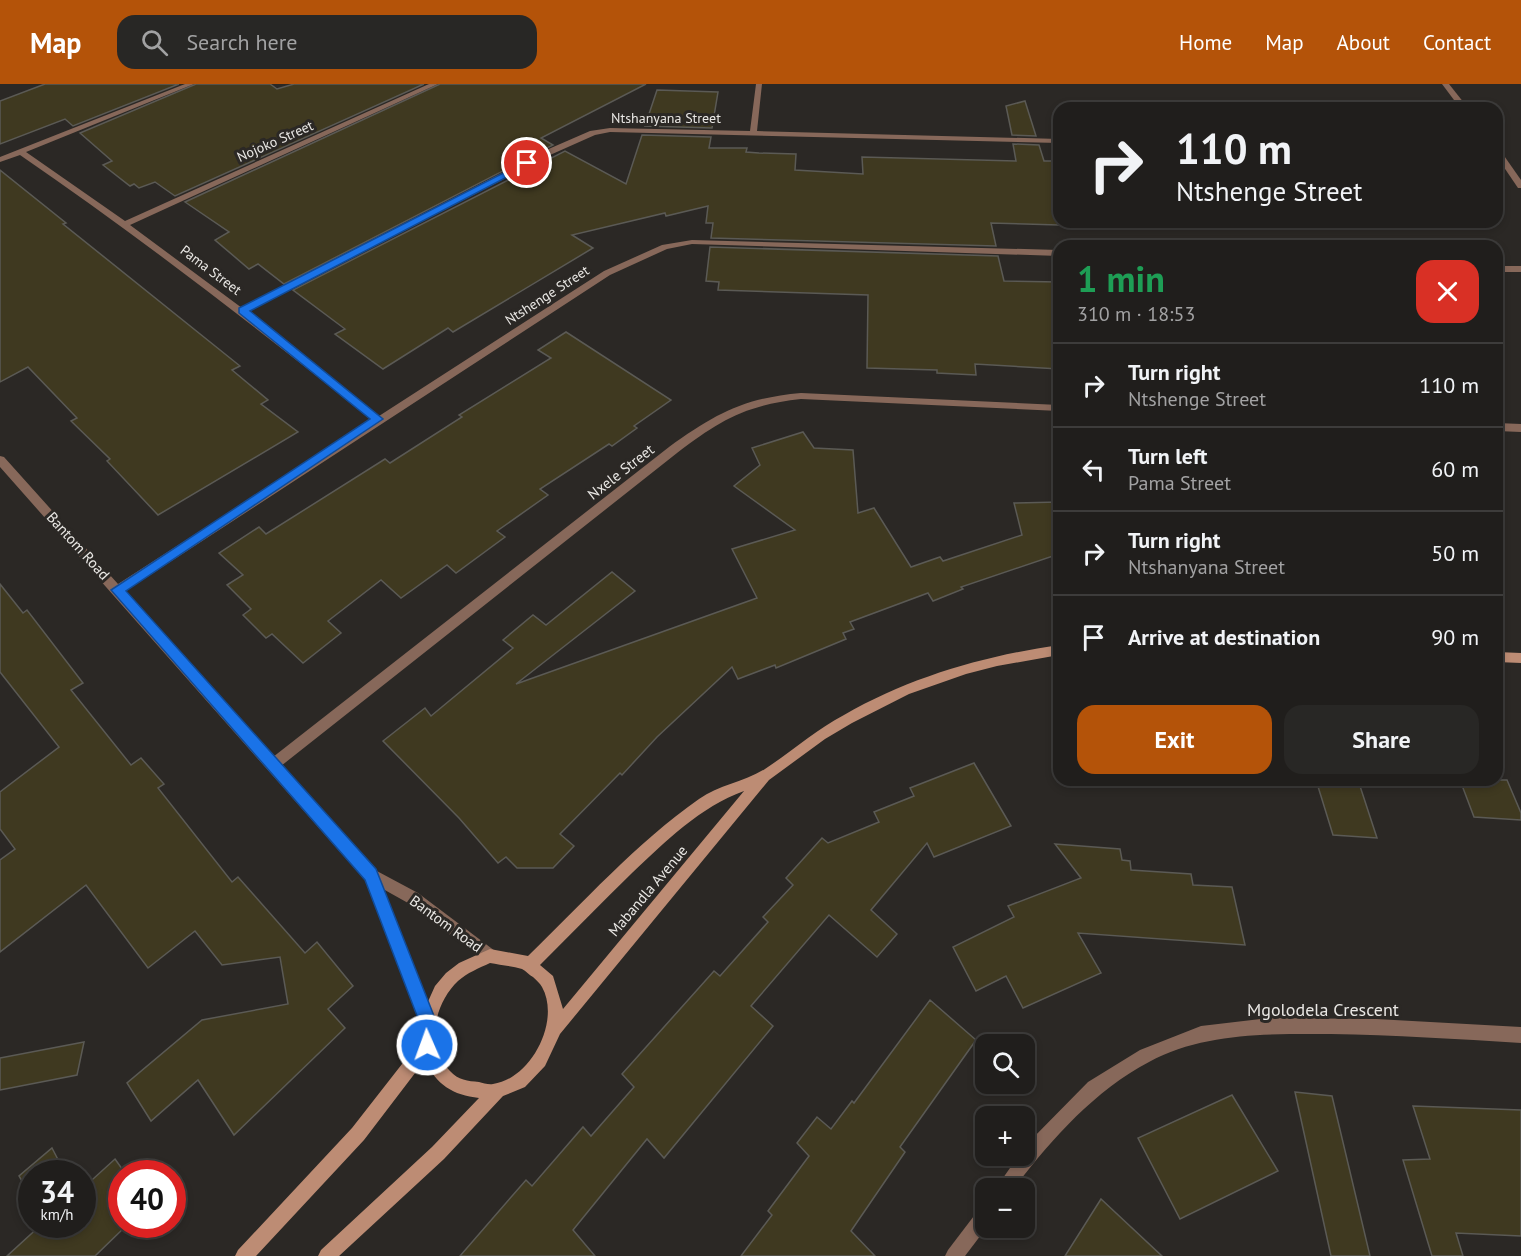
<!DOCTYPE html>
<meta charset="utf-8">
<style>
:root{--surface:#201e1c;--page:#282725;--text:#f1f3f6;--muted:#a2a2a3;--line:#3d3c3b;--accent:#b45309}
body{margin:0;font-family:"PT Sans",sans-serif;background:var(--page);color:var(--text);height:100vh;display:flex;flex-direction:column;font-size:22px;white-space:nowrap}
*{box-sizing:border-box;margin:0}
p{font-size:20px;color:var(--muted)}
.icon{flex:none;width:33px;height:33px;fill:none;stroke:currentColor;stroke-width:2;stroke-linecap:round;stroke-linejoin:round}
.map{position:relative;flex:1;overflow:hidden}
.details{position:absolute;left:1053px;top:156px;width:450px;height:546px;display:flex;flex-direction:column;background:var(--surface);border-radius:18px;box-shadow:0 3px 9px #0003,0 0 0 2px var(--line)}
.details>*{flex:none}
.banner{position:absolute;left:1053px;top:18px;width:450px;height:126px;border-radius:18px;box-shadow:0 3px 9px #0003,0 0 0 2px var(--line);background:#201e1c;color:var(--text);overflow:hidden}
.tools{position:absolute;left:975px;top:950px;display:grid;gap:12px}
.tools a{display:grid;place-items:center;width:60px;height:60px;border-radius:12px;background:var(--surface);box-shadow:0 3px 9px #0003,0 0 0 2px var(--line);font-size:30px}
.speed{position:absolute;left:18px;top:1076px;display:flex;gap:12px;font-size:30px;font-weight:700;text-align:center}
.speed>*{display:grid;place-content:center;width:78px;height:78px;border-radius:50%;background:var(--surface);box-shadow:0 3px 9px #0003,0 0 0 2px var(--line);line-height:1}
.speed small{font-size:15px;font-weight:400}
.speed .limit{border:9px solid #d22;background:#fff;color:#111}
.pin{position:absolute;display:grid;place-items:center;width:51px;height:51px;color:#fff;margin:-26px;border:3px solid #fff;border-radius:50%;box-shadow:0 2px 6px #0007}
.me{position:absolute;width:66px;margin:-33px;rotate:358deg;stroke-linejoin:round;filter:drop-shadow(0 0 4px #0008)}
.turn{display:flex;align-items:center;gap:21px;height:126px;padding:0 24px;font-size:27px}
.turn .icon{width:78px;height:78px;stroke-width:2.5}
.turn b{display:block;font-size:42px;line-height:51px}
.round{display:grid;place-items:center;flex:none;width:63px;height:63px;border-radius:18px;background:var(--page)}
.head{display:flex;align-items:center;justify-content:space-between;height:102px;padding:0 24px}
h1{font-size:36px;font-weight:700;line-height:45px;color:#1e9e55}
.button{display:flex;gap:12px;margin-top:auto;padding:12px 24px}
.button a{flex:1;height:69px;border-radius:18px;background:var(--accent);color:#fff;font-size:24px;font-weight:700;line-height:69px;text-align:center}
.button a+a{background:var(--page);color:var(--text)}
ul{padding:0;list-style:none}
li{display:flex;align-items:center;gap:18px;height:84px;padding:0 24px;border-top:2px solid var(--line)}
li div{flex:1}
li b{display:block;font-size:22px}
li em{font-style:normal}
header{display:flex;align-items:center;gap:36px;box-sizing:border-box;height:84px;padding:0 30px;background:var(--accent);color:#fff}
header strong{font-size:28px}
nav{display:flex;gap:33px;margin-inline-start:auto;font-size:21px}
.search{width:420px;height:54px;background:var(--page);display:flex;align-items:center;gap:15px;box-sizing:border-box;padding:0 21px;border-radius:18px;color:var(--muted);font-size:22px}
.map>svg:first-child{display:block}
.building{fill:#3f3920;stroke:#5b5a55;stroke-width:1.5}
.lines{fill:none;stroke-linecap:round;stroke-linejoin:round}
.street{fill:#87685a;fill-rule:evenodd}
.secondary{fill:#bd8c74;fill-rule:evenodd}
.route{fill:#1a73e8;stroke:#114b97;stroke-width:1.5}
.labels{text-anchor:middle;stroke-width:6;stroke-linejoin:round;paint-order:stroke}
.far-street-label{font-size:14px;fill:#e9e7e4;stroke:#2b2825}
.street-label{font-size:15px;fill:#e9e7e4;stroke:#2b2825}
.near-street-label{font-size:18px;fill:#e9e7e4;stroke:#2b2825}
</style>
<header>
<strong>Map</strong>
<div class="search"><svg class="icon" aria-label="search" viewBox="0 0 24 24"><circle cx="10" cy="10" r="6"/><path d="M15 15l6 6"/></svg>Search here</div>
<nav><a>Home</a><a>Map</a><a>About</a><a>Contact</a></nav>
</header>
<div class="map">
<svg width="1521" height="1172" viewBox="0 0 1521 1172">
<rect width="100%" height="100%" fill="#2b2825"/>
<!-- building -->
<g class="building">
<polygon points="45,0 179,0 73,42 65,35 0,60 0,17"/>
<polygon points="196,0 270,0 277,5 294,0 424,0 175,112 155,98 139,104 134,100 130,102 103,81 112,77 80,49"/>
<polygon points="440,0 646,0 541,54 553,61 284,200 258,180 249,185 215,156 229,148 185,118"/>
<polygon points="657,6 718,8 712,44 645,42"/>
<polygon points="1025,17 1036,52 1012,51 1006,22"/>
<polygon points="642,51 711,53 709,64 747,64 746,68 759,69 796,70 795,86 863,90 862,73 1016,77 1013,60 1039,61 1044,77 1059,77 1059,141 991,139 996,162 711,154 713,139 706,139 708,122 666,132 665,129 572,151 593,164 453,248 448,244 383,285 335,250 345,245 293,206 565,67 626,100"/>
<polygon points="0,86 66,139 63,140 240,282 232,286 268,316 261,320 298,348 158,431 107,377 110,375 71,337 77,334 28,283 0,298"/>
<polygon points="710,163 998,172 1004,197 1059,198 1059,285 975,280 976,291 937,289 937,286 867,284 868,211 718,206 719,198 706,197"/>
<polygon points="566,248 671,316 634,342 637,344 612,362 609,360 540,405 548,411 497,447 505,453 456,489 447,481 401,514 381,496 328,537 341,549 303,579 272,550 266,554 243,531 251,525 227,501 243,491 219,469 259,443 266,450 385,375 390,379 462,333 459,331 551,274 538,266"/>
<polygon points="803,348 814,364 853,366 858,429 874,424 911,483 940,473 943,477 1022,451 1014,419 1059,418 1059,470 961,503 963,505 933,517 928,509 850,538 854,545 843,549 846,555 776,584 775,581 738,595 732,583 657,653 622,691 620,689 560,750 574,762 553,784 517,784 506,773 498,779 459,734 383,657 425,624 431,632 513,564 503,556 533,531 546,541 612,488 635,507 516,600 757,514 732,465 795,446 734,402 760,381 752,364"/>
<polygon points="0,500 23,529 27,526 83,599 71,606 131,681 141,674 164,700 158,704 232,798 238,793 305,869 317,858 353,902 328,925 345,944 234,1051 198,996 151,1037 127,999 202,936 288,920 280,873 222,881 195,847 148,884 86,801 0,868 0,776 15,765 0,745 0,708 59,663 0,588"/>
<polygon points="974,679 1011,742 934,773 927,759 871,826 897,850 877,873 829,831 751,922 773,942 664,1074 647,1055 573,1146 595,1172 460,1172 526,1096 532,1102 583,1043 591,1052 634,1003 622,990 714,887 720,892 768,838 763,833 793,801 786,794 822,754 828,759 879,738 874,728 914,712 910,704"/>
<polygon points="1316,696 1358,696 1377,754 1333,751"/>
<polygon points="1460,696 1507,696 1521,729 1521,736 1474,733"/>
<polygon points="1055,760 1120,765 1122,776 1130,777 1131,786 1191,790 1193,801 1232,803 1245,861 1078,849 1101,889 1023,924 1006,892 976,907 953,863 1014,833 1008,822 1081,794"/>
<polygon points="930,916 976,956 900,1063 905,1068 851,1147 875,1172 741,1172 772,1131 768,1127 809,1072 797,1059 817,1033 831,1045 852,1017 854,1019"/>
<polygon points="84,958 77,991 0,1006 0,974"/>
<polygon points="1295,1008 1332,1012 1370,1172 1331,1172"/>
<polygon points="1232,1011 1278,1087 1180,1135 1138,1054"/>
<polygon points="1413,1022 1521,1026 1521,1152 1456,1149 1463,1172 1432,1172 1403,1076 1430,1075"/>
<polygon points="52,1064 65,1089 32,1089 32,1114 19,1092"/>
<polygon points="115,1075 125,1089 122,1089 122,1140 128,1140 95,1172 7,1172 42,1140 82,1140 82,1105"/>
<polygon points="1101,1115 1162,1172 1065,1172"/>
</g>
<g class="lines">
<!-- street -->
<g class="street">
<path d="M 185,0 L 194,0 L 26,68 L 125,137 L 429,0 L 438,0 L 130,141 L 242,224 L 544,67 L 590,47 L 610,44 L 750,47 L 756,0 L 762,0 L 757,47 L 1059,55 L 1059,59 L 610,48 L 595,51 L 550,71 L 247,228 L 379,332 L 604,187 L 662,161 L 692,156 L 1059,166 L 1059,172 L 692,160 L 667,165 L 610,191 L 124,508 L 273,673 L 669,363 C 715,330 744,314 801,309 L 1059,321 L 1059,327 L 801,315 C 746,321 720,336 677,369 L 281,682 L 375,786 L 418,809 L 495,867 L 497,872 L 495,877 L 490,879 L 485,877 L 408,819 L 383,805 L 436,937 L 433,942 L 428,945 L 423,942 L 365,796 L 0,383 L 0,372 L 4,373 L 118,500 L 372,336 C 257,244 141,154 20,71 L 0,78 L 0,73 Z"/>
<polygon points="1442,0 1449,0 1468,24 1460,24"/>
<polygon points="1497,66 1500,66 1521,96 1521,104 1518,104 1497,73"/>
<rect x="1497" y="182" width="24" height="6"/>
<polygon points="1497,339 1521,340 1521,348 1497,347"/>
<path d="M 1269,934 L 1376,935 L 1521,943 L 1521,959 C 1458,955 1394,951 1331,950 C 1270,950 1204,948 1149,978 C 1094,1007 1052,1055 1014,1104 L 996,1104 L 1019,1071 L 1024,1071 L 1024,1064 L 1028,1059 L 1088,998 L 1140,966 L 1201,942 Z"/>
<polygon points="986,1122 987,1143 965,1172 945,1172 948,1166 980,1124"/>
</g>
<!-- secondary -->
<g class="secondary">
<path d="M 1059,561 L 1059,571 L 997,582 L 966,590 L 909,610 L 852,639 L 825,655 L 769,696 L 560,950 L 545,982 L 525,1003 L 503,1012 L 444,1075 L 339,1172 L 318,1172 L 321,1166 L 432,1063 L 479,1014 C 453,1011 436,1001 425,976 L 364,1056 L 256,1172 L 235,1172 L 238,1166 L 352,1044 L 420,957 L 421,938 L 426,922 L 435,902 L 446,889 L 459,879 L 490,865 L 528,872 C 583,819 636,759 699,715 C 719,701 744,698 765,685 C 792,667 816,646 844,631 C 910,593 984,572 1059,561 ZM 744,707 L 563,925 L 553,892 L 540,881 C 571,850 601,819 632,789 C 666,757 700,723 744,707 ZM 490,879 C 500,881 512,882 522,885 C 526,887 529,891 533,893 C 536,896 540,899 542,903 C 561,937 531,995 493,1000 C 489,1001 483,999 479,998 C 468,997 458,996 450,987 C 425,962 434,920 458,897 C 467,889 479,884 490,879 Z"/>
<polygon points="1497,568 1521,569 1521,579 1497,578"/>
</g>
</g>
<!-- route -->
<polygon class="route" points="527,77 530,81 250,227 383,335 126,507 376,785 436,937 433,967 427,969 420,967 418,961 419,937 365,796 111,506 370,335 239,229 239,224"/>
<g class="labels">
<!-- far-street labels -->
<g class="far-street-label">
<text x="666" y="39">Ntshanyana Street</text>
<text transform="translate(275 57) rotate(-24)" y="5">Nojoko Street</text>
<text transform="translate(211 186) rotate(37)" y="5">Pama Street</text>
<text transform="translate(547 211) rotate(-33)" y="5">Ntshenge Street</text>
</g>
<!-- street labels -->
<g class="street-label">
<text transform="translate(621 388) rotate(-38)" y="5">Nxele Street</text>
<text transform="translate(78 462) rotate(48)" y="5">Bantom Road</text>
<text transform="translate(648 807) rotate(-50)" y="5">Mabandla Avenue</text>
<text transform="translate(446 840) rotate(36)" y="5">Bantom Road</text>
</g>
<!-- near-street labels -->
<g class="near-street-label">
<text x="1323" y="932">Mgolodela Crescent</text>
</g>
</g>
</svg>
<div class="tools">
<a><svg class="icon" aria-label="search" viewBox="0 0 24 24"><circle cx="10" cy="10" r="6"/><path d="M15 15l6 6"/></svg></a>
<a>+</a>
<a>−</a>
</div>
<div class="speed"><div>34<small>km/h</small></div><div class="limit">40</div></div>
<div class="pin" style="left:527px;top:79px;background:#d93025"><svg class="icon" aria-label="arrive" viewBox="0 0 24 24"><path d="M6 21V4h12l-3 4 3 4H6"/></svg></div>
<svg class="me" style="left:427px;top:961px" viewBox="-20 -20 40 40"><circle r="17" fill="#1a73e8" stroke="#fff" stroke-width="3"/><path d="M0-11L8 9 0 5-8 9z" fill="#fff"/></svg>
<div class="banner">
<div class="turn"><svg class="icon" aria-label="right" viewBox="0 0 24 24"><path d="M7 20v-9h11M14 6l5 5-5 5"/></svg><div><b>110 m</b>Ntshenge Street</div></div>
</div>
<section class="details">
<div class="head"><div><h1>1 min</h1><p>310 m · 18:53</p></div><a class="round" style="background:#d93025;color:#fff"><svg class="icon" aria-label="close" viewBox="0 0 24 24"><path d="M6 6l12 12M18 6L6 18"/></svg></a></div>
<ul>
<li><svg class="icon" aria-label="right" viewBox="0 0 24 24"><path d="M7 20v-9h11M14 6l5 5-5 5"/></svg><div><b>Turn right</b><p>Ntshenge Street</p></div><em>110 m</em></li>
<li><svg class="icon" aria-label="left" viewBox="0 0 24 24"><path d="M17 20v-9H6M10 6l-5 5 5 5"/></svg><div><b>Turn left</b><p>Pama Street</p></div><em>60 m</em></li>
<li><svg class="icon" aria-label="right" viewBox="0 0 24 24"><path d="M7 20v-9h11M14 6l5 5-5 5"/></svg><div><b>Turn right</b><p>Ntshanyana Street</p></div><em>50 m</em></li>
<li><svg class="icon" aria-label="arrive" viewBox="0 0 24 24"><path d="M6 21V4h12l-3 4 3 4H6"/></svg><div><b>Arrive at destination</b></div><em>90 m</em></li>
</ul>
<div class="button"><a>Exit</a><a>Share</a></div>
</section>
</div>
